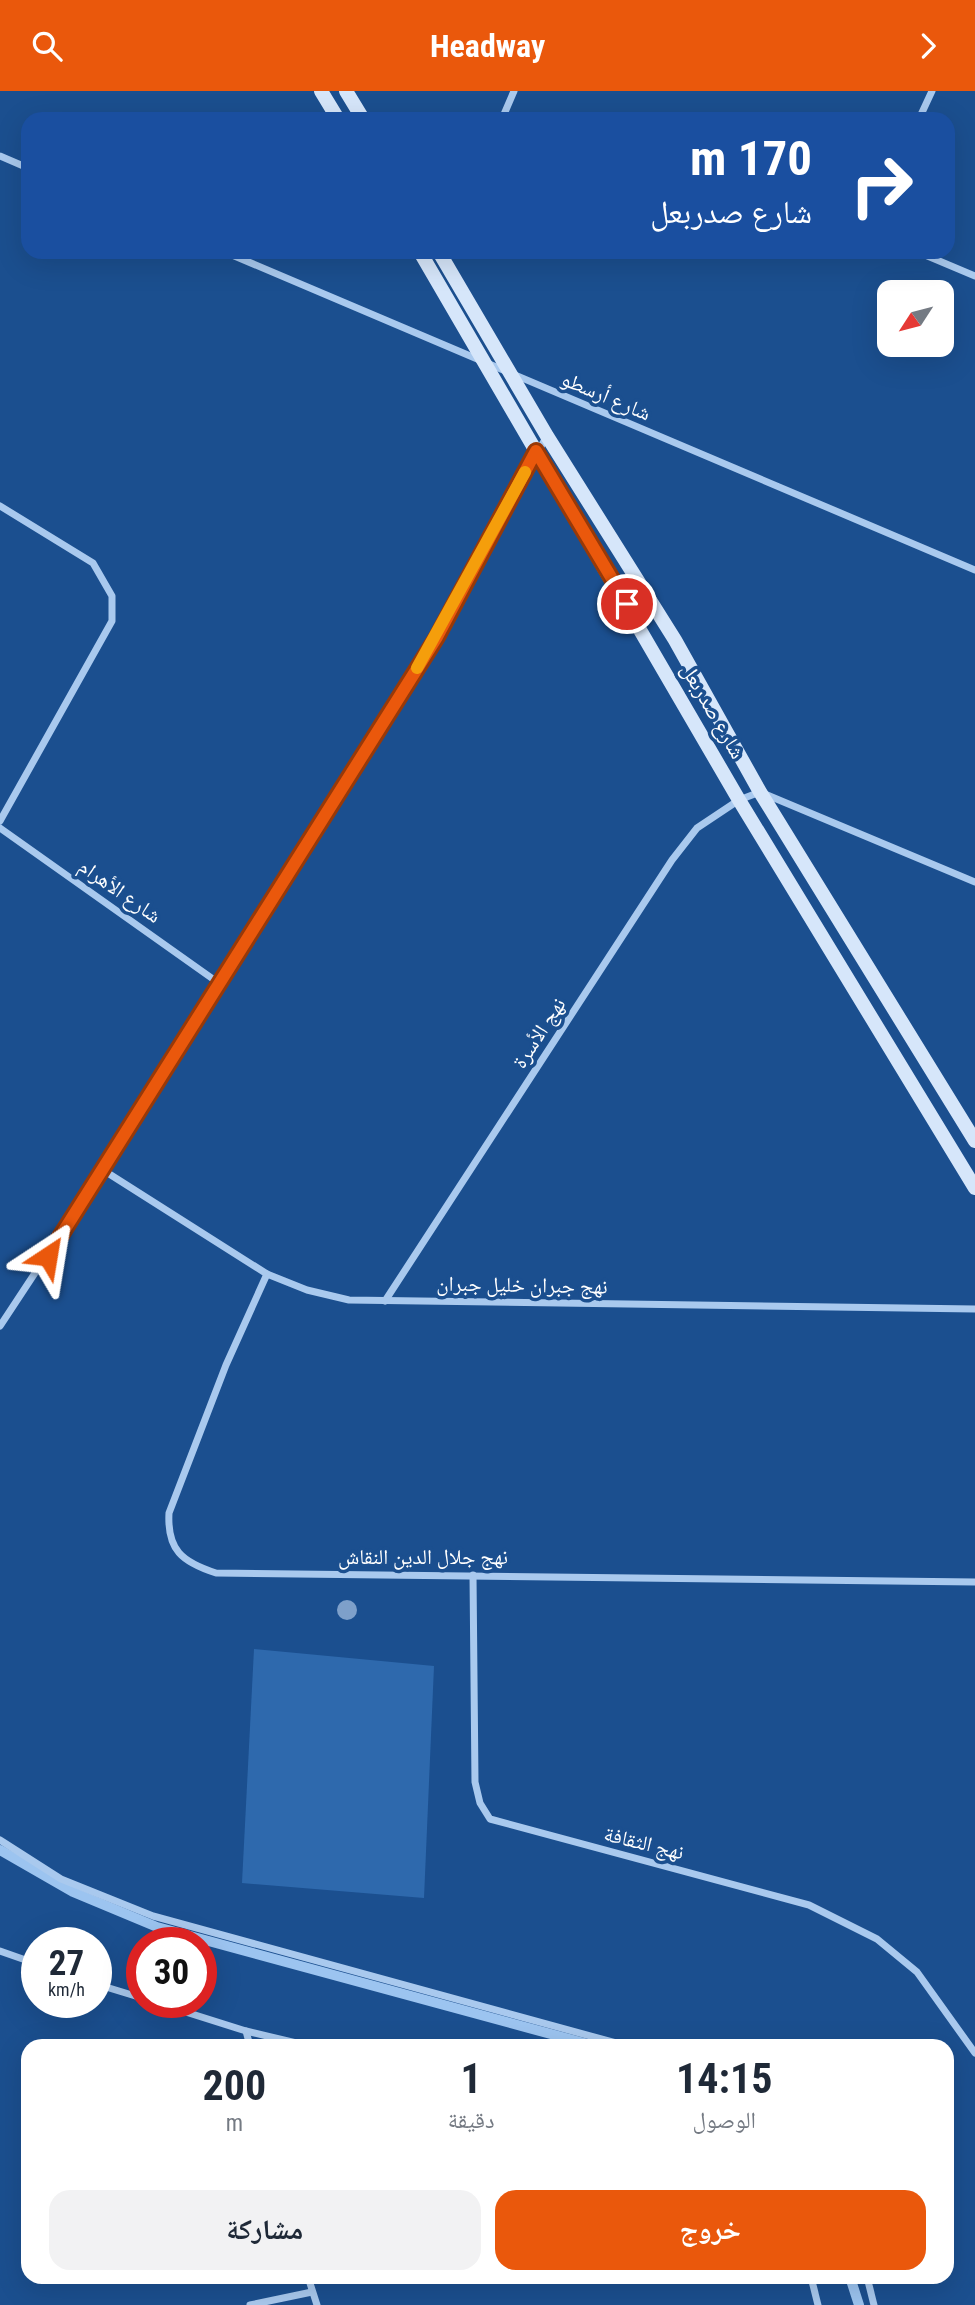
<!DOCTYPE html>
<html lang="ar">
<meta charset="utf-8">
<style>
:root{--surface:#fff;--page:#f2f2f3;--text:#1f2937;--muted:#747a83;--accent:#ea580c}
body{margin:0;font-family:"Roboto Condensed","Noto Naskh Arabic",sans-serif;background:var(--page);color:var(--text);direction:rtl;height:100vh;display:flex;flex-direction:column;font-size:26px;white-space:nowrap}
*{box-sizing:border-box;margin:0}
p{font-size:23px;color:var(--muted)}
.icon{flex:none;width:38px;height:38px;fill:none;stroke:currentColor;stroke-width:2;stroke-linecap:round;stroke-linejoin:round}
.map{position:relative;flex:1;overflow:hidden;direction:ltr}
.details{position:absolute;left:21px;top:1948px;width:933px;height:245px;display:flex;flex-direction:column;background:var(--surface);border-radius:21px;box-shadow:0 7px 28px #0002;direction:rtl}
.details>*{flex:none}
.hud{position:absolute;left:21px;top:21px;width:934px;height:147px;border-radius:21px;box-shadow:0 7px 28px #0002;direction:rtl;background:#1a4fa0;color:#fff;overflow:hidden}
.needle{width:46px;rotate:234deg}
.fabs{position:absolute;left:877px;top:189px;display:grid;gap:14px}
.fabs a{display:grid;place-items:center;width:77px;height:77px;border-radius:14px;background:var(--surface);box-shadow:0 7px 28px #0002;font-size:35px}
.speed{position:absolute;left:21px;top:1836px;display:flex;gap:14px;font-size:35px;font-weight:700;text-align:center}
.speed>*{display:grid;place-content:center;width:91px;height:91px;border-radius:50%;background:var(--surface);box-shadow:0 7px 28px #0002;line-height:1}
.speed small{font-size:18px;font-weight:400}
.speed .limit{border:10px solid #d22;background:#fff;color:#111}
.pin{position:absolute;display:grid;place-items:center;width:60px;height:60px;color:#fff;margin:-30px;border:4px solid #fff;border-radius:50%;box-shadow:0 2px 7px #0007}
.me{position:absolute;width:77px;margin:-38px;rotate:33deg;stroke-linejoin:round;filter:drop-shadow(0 0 5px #0008)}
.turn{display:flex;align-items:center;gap:24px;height:147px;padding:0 28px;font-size:32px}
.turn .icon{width:91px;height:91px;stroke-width:2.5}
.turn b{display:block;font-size:49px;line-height:60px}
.eta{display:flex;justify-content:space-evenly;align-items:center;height:119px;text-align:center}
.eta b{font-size:42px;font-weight:700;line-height:49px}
.cta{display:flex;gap:14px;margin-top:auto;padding:14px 28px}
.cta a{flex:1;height:80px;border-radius:21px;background:var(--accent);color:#fff;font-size:28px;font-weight:700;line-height:80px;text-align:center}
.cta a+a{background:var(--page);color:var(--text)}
header{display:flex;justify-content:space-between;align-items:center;height:91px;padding:0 28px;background:var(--accent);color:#fff;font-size:32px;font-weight:700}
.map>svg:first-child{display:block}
.green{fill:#2e69ad}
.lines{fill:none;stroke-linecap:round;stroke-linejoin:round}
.stream{stroke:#9cc4f0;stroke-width:10}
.street{stroke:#a9c9ee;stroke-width:7}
.secondary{stroke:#d6e6fa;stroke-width:14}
.tree{fill:#7ea0ca}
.route-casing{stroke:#983908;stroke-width:18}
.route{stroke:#ea580c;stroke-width:12}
.slow{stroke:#f59e0b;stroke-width:12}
.labels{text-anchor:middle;stroke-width:7;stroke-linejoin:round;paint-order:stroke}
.street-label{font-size:21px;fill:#fff;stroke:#1b4f8f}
</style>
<header><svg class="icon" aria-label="forward" viewBox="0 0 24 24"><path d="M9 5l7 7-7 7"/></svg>Headway<svg class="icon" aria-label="search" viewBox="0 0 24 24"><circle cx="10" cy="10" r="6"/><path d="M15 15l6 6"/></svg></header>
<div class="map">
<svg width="975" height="2214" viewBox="0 0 975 2214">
<rect width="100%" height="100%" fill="#1b4f8f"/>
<!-- green -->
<polygon class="green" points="254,1558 434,1575 424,1807 242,1792"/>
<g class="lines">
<!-- stream -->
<g class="stream">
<polyline points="0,1759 73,1801 157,1836 595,1955"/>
<polyline points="850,2186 859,2214"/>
</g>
<!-- street -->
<g class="street">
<polyline points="502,28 514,0"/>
<polyline points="919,28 932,0"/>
<polyline points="0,65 28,77"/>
<polyline points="225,161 975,479"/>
<polyline points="918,161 975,185"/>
<polyline points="0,415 93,472 112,505 112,530 0,730"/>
<polyline points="0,737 220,893"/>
<polyline points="103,1079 267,1183 307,1199 349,1209 975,1218"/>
<path d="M 267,1183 L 226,1274 L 169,1422 C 167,1459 182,1471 216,1482 L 975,1491"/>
<polyline points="385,1210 672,769 697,737 739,709 760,701 975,791"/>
<polyline points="0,1235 103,1079 437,546 505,417 547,345"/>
<polyline points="473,1484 475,1691 480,1712 490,1728 809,1814 877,1848 917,1881 975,1962"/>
<polyline points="0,1749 61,1788 153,1825 627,1955"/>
<polyline points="0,1860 37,1873"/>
<polyline points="96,1893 142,1907"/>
<polyline points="154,1911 246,1940 309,1955"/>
<polyline points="246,1940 250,1955"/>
<polyline points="308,2186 317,2214"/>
<polyline points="811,2186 818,2214"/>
<polyline points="867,2186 874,2214"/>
<polyline points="250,2214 312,2201"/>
</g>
<!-- secondary -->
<g class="secondary">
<polyline points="321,0 338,28"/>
<polyline points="346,0 363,28"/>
<polyline points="420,161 739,709 975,1097"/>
<polyline points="439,161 547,345 675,549 760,701 975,1050"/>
</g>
</g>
<!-- trees -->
<circle class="tree" cx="347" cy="1519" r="10"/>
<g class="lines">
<!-- route casing -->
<g class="route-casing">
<polyline id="route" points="48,1165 437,546 536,360 627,513"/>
</g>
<!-- route -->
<use href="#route" class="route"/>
<!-- slow -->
<polyline class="slow" points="417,577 525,381"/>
</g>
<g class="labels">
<!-- street labels -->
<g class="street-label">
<text transform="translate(606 305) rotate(23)" y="7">شارع أرسطو</text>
<text transform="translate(713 620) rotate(60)" y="7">شارع صدربعل</text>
<text transform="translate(120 800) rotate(35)" y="7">شارع الأهرام</text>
<text transform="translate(539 942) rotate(-57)" y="7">نهج الأسرة</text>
<text transform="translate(522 1194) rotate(1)" y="7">نهج جبران خليل جبران</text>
<text x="423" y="1473">نهج جلال الدين النقاش</text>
<text transform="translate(644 1752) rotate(14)" y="7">نهج الثقافة</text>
</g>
</g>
</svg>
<div class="fabs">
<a><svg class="needle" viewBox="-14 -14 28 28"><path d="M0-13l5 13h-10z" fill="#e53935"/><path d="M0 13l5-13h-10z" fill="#747a83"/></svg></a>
</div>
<div class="speed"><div>27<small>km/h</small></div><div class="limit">30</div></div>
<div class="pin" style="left:627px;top:513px;background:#d93025"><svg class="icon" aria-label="arrive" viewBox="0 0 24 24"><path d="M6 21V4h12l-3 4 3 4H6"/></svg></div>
<svg class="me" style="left:48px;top:1165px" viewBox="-20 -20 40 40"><path d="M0-17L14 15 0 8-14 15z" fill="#ea580c" stroke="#fff" stroke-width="4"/></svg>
<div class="hud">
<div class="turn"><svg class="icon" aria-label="right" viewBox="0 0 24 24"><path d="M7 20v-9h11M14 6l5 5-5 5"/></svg><div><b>170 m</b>شارع صدربعل</div></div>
</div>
<section class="details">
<div class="eta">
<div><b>14:15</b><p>الوصول</p></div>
<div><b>1</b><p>دقيقة</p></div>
<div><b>200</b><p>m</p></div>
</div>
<div class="cta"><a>خروج</a><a>مشاركة</a></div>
</section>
</div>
